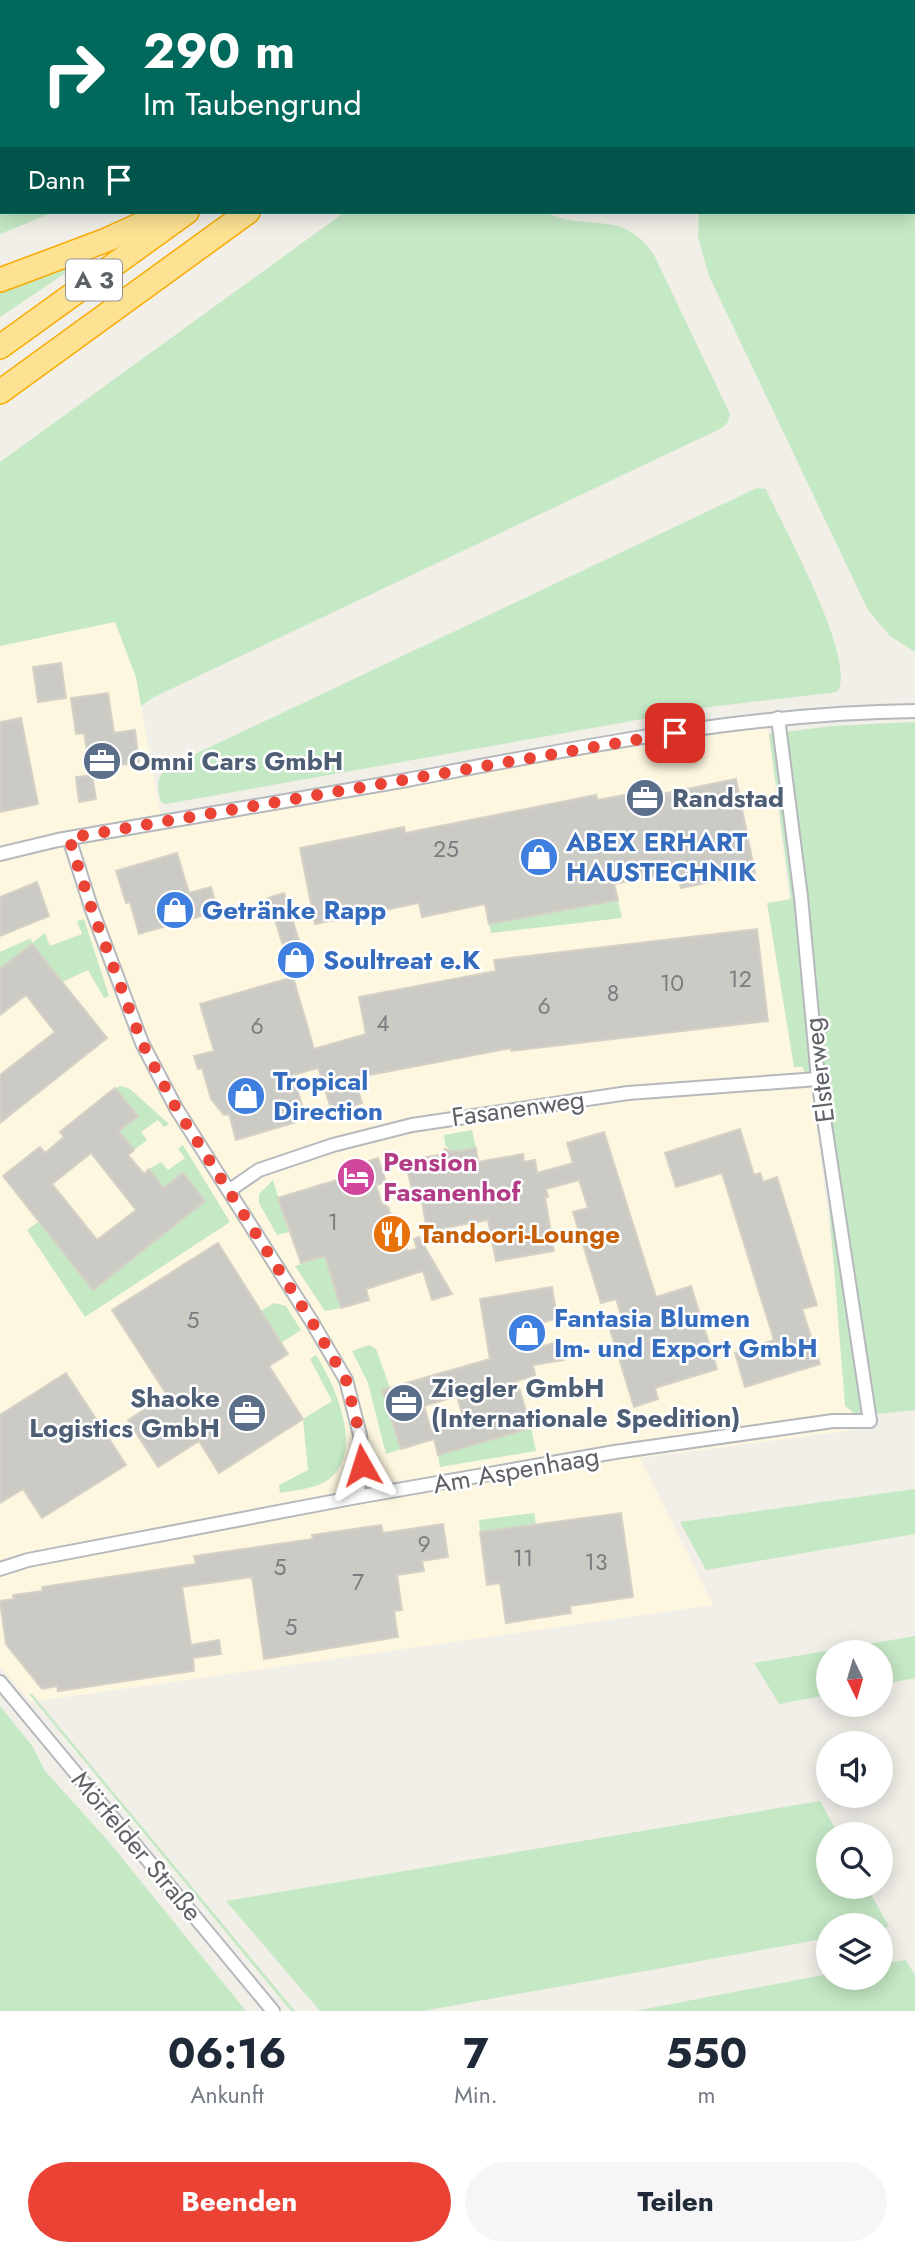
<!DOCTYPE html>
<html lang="de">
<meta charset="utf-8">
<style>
:root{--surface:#fff;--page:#f6f6f7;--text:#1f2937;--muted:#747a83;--accent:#ea4335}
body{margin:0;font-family:Jost,sans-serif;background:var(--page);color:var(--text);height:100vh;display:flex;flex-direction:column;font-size:26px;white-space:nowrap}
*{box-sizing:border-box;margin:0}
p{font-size:23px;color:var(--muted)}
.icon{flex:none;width:38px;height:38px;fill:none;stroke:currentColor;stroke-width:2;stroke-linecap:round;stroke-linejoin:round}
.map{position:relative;height:2011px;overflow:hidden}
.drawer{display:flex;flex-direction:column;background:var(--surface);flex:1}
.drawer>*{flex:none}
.banner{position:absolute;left:0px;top:0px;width:915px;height:214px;box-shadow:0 4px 18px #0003;background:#00695c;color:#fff;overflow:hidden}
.needle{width:46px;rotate:175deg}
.buttons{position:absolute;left:816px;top:1640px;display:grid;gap:14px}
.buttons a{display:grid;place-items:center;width:77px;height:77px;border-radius:50%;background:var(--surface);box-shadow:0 4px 18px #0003;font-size:35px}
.pin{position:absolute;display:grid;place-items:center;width:60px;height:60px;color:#fff;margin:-30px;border-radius:14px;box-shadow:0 4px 10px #0006}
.me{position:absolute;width:77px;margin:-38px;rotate:354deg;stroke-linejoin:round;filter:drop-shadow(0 0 5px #0008)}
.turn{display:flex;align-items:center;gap:24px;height:147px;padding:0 28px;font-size:32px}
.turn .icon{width:91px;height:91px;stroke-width:2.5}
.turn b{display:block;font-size:49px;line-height:60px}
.then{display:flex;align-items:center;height:66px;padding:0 28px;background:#0003;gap:14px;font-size:26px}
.eta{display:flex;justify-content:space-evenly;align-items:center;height:119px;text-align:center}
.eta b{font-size:42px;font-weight:700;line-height:49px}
.button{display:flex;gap:14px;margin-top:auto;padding:14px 28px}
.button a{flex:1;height:80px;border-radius:42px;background:var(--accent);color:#fff;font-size:28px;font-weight:700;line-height:80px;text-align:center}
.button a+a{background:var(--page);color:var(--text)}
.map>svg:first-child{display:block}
.commercial{fill:#fef7e0}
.green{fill:#c5e8c5}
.building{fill:#cccac5;stroke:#d6d1c6;stroke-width:2;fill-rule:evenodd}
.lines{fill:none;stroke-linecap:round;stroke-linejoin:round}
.minor-casing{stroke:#b5b8bc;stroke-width:16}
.motorway-casing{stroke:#f9ab00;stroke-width:26}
.minor{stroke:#fff;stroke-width:12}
.motorway{stroke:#fde293;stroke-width:23}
.rail-casing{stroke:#b6b7b8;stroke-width:7}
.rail{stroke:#fff;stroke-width:4.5;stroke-dasharray:13;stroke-linecap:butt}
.route{stroke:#ea4335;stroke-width:12;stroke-dasharray:0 21.6}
.labels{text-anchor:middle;stroke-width:5;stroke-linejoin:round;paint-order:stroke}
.number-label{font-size:23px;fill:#7a7d7f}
.shield{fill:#fff;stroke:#8f9295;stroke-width:2}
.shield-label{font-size:24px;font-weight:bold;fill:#5f6368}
.service-label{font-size:26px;font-weight:bold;fill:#4e5e75;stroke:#fff;text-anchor:start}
.shop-label{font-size:26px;font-weight:bold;fill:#366cbe;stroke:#fff;text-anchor:start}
.street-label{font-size:26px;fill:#5f6368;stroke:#fff}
.hotel-label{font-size:26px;font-weight:bold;fill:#b23c85;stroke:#fff;text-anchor:start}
.food-label{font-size:26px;font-weight:bold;fill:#c56008;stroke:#fff;text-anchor:start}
</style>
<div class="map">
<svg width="915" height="2011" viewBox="0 0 915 2011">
<rect width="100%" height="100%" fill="#f1efe8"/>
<!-- commercial -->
<polygon class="commercial" points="115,621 136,677 162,822 767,719 854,1430 640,1458 713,1605 31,1702 0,1667 0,646"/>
<!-- green -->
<g class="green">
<polygon points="0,0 367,0 2,2 2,138"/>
<polygon points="915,3 915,652 890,636 868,610 709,276 698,237 699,212 914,212"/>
<polygon points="0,164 2,212 54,212 0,234"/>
<path d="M 345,212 L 545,212 C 586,233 622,207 654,255 L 730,414 L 728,422 L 722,428 L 152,698 L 141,706 L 136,677 L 115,622 L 0,646 L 0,462 Z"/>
<polygon points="79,264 0,317 0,291"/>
<path d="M 757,488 L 766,489 C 782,525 859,662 837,692 L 710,707 L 166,804 L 161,802 C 156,785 156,775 172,765 Z"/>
<polygon points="915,722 915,1410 858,1416 845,1406 825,1155 814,1071 804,1072 803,1067 794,1067 767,903 791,899 769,734 832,726"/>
<polygon points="618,900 622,918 491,933 489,924"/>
<polygon points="84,919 109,996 104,998 88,970 62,982 32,944 0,969 0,952 31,938 32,943 45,933 50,946 82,934 77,921"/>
<polygon points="122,1086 130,1089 169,1124 164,1127 158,1120 141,1132 147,1140 134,1150 119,1131 137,1116 115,1088"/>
<polygon points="472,1130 476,1148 452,1152 445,1145 444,1135"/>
<polygon points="183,1145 230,1222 85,1317 27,1230 39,1221 92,1289 205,1201 183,1173 164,1188 149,1169 161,1162 168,1170 185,1158 178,1149"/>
<polygon points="273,1180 289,1232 277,1235 259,1203 259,1194"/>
<polygon points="325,1256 341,1308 325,1311 295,1266"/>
<polygon points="274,1303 286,1306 301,1330 281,1343 261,1311"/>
<polygon points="369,1345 376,1349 390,1388 383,1391 401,1449 386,1454 368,1383 352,1351"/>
<path d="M 316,1355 C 335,1385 366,1453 328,1480 C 315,1489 295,1490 280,1493 L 279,1485 L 308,1470 L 303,1419 L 332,1401 L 310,1359 Z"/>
<polygon points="531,1428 536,1451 440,1467 438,1455"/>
<polygon points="915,1489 915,1534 706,1570 680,1522"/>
<polygon points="534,1513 536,1525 480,1532 479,1520"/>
<polygon points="915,1636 915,1678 880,1685 880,1652 828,1652 828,1695 779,1704 754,1663"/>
<polygon points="29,1694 32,1694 295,2011 291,2011"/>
<polygon points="0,1706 33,1747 45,1771 109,1842 246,2011 0,2011"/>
<polygon points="820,1801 838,1834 828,1834 828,1886 867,1887 889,1927 880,1929 880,1925 828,1925 828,1938 423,2011 320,2011 226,1901"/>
<polygon points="906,1960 915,1976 915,2011 635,2011 828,1974 828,1978 880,1978 880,1964"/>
</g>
<!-- building -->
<g class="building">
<polygon points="61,663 66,698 38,702 33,667"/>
<polygon points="108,693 114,733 135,730 139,762 90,770 84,733 76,734 71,698"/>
<polygon points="21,718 38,804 0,812 0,722"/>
<polygon points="92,775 96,799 79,802 76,777"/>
<polygon points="736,779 755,873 681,888 678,871 614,884 618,900 489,924 485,904 422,917 419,903 315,924 300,848 404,827 405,833 596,795 598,800 661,788 662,794"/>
<polygon points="177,853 189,893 211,887 218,911 139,934 130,902 126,903 116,871"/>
<polygon points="37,882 49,916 0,936 0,897"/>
<polygon points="284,893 309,972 293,977 268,898"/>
<polygon points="757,929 768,1021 511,1051 511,1048 354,1078 362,1103 332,1112 318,1068 293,1075 306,1119 236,1140 229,1114 224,1115 211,1099 202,1068 198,1069 194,1056 214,1051 200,1004 293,977 314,1049 366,1034 359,997 496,971 494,960"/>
<polygon points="32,944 107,1038 0,1123 0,1075 55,1032 26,995 0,1015 0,969"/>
<path d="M 115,1088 L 138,1116 L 119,1131 L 134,1150 L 128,1155 L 144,1174 L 149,1169 L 164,1188 L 183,1173 L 205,1201 L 93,1290 L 3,1176 L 40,1147 L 45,1153 L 64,1137 L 60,1132 ZM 91,1153 L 136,1210 L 97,1240 L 52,1184 Z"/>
<polygon points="740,1129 754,1175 760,1173 763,1182 777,1177 817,1305 802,1309 820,1364 745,1387 735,1353 774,1340 722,1173 676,1187 665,1153"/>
<polygon points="604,1132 656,1297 691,1286 717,1369 655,1388 658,1399 634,1407 609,1326 623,1322 616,1299 601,1303 573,1212 588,1208 579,1180 546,1189 548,1197 545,1197 554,1251 496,1261 488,1220 427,1231 420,1189 412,1190 408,1173 417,1170 414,1159 439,1155 445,1149 453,1152 476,1148 478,1162 523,1154 524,1162 535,1160 537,1173 573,1163 567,1143"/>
<polygon points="378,1158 386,1182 376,1185 382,1204 388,1207 394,1225 399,1224 407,1251 417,1249 414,1239 419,1237 452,1294 432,1300 423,1271 366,1289 369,1300 341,1308 325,1256 301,1263 278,1198 340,1179 339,1176 367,1167 366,1162"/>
<polygon points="218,1243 288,1354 269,1366 303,1419 219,1473 199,1441 158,1467 128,1420 167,1395 112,1310"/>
<path d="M 552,1287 L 557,1318 L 520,1330 L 527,1351 L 561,1341 L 564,1360 L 533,1365 L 535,1375 L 517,1381 L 531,1428 L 438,1455 L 434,1439 L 401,1449 L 382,1390 L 490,1359 L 480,1299 ZM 457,1396 L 464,1420 L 431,1429 L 432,1433 L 424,1406 Z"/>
<polygon points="66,1373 126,1465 42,1518 23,1489 0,1503 0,1415"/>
<polygon points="621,1513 633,1597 570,1606 571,1613 506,1623 500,1583 487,1585 480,1532"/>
<polygon points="443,1524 448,1557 422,1561 424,1571 397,1575 402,1610 394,1611 398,1637 264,1659 252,1577 182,1587 191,1645 219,1640 221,1654 193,1658 194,1671 58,1691 57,1686 42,1689 6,1644 0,1601 14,1599 13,1595 43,1591 42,1587 196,1564 194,1556 313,1539 312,1535 381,1525 383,1533"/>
</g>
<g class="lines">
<!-- minor casing -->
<g class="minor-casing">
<g id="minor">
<polyline points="69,838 92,910 142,1043 176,1108 312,1322 346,1380 360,1435 363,1465 357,1497"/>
<path d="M 0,854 L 58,840 C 174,819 291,801 407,780 C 575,748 744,713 915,711"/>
<polyline points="230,1190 259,1170 333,1145 412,1125 628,1093 818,1079"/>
<polyline points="0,1569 28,1560 357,1497 615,1452 833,1421 870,1421 818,1079 801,897 778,718"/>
<polyline points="0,1682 273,2011"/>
</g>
</g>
<!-- motorway casing -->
<g class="motorway-casing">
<g id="motorway">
<polyline points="465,2 468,0"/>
<polyline points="527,2 529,0"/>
<polyline points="0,280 104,241 168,212"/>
<polyline points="0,347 187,212"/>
<polyline points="0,392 248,212"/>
</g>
</g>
<!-- minor -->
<use href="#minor" class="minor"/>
<!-- motorway -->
<use href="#motorway" class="motorway"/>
<!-- rail casing -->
<g class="rail-casing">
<g id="rail">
<polyline points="699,2 701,0"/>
<polyline points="716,2 718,0"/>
</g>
</g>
<!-- rail -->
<use href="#rail" class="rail"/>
</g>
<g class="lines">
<!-- route -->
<polyline class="route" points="362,1465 360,1435 346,1380 312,1322 176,1108 142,1043 92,910 69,838 675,733"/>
</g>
<!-- icons -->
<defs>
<g id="office-disc" transform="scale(2.0125)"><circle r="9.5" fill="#5c6f8a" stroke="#fff"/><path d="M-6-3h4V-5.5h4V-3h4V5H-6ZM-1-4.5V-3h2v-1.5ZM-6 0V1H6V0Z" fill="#fff"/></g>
<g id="shop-disc" transform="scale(2.0125)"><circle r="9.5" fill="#3f7fe0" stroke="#fff"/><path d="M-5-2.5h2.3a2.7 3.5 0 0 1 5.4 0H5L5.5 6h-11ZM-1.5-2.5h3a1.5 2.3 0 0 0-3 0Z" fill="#fff"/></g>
<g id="hotel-disc" transform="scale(2.0125)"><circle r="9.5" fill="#d1479c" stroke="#fff"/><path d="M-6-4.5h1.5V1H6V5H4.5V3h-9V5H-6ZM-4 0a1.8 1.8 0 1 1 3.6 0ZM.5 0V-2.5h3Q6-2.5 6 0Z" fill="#fff"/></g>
<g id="restaurant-disc" transform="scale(2.0125)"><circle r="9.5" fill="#e8710a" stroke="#fff"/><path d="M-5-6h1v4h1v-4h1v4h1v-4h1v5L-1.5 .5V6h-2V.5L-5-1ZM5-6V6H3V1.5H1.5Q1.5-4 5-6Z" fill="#fff"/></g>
</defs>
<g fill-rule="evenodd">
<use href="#office-disc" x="102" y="761"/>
<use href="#office-disc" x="645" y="798"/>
<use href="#shop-disc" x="539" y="857"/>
<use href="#shop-disc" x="175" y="910"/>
<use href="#shop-disc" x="296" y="960"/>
<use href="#shop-disc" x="246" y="1096"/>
<use href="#hotel-disc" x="356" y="1177"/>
<use href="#restaurant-disc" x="392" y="1234"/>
<use href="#shop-disc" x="527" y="1333"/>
<use href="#office-disc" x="404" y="1403"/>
<use href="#office-disc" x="247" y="1413"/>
</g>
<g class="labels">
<!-- number labels -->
<g class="number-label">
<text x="446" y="857">25</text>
<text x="740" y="987">12</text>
<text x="672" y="991">10</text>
<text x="613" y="1001">8</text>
<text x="544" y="1014">6</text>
<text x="383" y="1031">4</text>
<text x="257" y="1034">6</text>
<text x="333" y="1230">1</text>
<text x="193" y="1328">5</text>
<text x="424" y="1552">9</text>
<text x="523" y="1566">11</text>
<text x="596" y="1570">13</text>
<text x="280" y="1575">5</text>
<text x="358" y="1590">7</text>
<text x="291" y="1635">5</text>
</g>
<!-- shield labels -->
<rect class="shield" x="66" y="259.5" width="56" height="41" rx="5"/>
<g class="shield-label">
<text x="94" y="288">A 3</text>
</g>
<!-- service labels -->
<g class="service-label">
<text x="129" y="770">Omni Cars GmbH</text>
<text x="672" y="807">Randstad</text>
<text x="431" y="1397">Ziegler GmbH<tspan x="431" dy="30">(Internationale Spedition)</tspan></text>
<text x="220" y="1407" text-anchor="end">Shaoke<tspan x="220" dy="30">Logistics GmbH</tspan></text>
</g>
<!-- shop labels -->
<g class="shop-label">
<text x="566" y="851">ABEX ERHART<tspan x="566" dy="30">HAUSTECHNIK</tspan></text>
<text x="202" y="919">Getränke Rapp</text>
<text x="323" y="969">Soultreat e.K</text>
<text x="273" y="1090">Tropical<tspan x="273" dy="30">Direction</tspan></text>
<text x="554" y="1327">Fantasia Blumen<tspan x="554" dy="30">Im- und Export GmbH</tspan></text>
</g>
<!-- street labels -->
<g class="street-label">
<text transform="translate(819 1070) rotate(-97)" y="9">Elsterweg</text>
<text transform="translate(518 1108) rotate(-8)" y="9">Fasanenweg</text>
<text transform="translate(516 1470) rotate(-10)" y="9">Am Aspenhaag</text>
<text transform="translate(137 1846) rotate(50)" y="9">Mörfelder Straße</text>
</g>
<!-- hotel labels -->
<g class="hotel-label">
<text x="383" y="1171">Pension<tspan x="383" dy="30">Fasanenhof</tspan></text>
</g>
<!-- food labels -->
<g class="food-label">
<text x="419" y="1243">Tandoori-Lounge</text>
</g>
</g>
</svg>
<div class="buttons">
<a><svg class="needle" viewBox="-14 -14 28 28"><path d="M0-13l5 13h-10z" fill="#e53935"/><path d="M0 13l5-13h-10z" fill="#747a83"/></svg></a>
<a><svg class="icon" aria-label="sound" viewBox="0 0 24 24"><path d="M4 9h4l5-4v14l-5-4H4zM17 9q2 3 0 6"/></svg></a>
<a><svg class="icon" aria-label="search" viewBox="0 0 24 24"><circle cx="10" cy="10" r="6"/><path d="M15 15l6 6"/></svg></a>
<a><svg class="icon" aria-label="layers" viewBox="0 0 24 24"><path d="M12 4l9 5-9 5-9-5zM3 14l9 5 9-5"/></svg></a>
</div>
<div class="pin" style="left:675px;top:733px;background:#d93025"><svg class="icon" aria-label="arrive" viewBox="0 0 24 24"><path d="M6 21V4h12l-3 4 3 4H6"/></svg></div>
<svg class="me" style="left:362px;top:1465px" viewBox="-20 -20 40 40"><path d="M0-17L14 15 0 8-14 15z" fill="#ea4335" stroke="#fff" stroke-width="4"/></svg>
<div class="banner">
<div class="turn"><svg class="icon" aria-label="right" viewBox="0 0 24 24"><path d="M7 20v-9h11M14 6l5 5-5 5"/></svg><div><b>290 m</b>Im Taubengrund</div></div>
<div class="then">Dann<svg class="icon" aria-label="arrive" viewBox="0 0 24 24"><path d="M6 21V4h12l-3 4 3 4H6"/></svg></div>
</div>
</div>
<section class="drawer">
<div class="eta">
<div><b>06:16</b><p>Ankunft</p></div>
<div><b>7</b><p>Min.</p></div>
<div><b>550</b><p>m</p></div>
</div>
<div class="button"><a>Beenden</a><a>Teilen</a></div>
</section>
